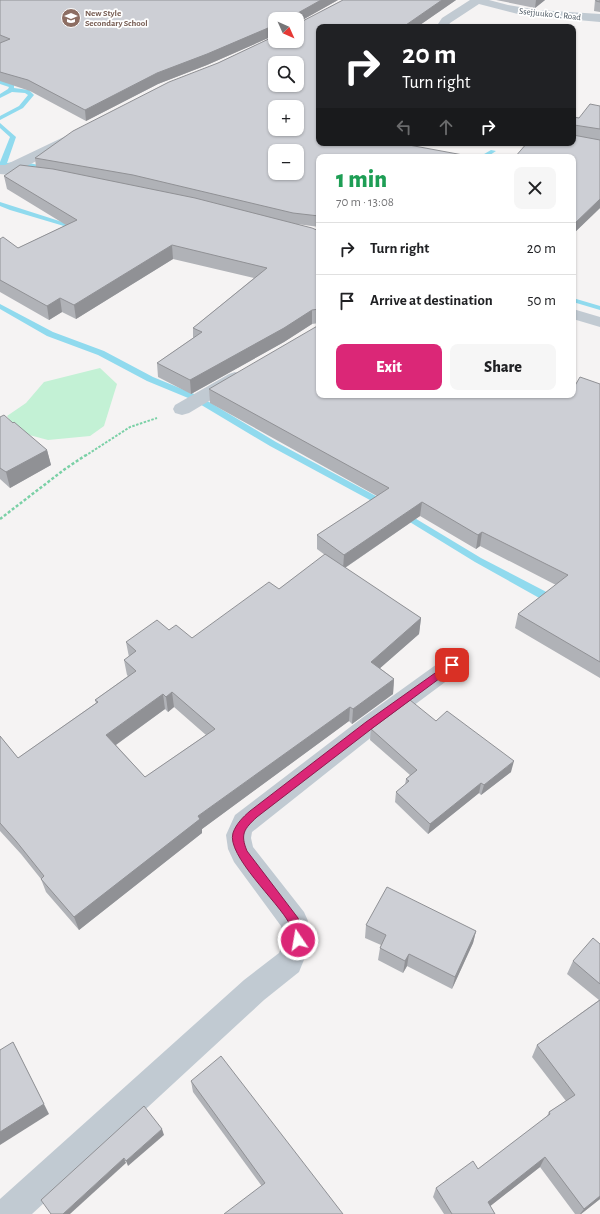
<!DOCTYPE html>
<meta charset="utf-8">
<style>
:root{--surface:#fff;--page:#f6f6f6;--text:#202124;--muted:#757577;--line:#e0e0e0;--accent:#db2777}
body{margin:0;font-family:"Alegreya Sans",sans-serif;background:var(--page);color:var(--text);height:100vh;display:flex;flex-direction:column;font-size:15px;white-space:nowrap}
*{box-sizing:border-box;margin:0}
p{font-size:13px;color:var(--muted)}
.icon{flex:none;width:22px;height:22px;fill:none;stroke:currentColor;stroke-width:2;stroke-linecap:round;stroke-linejoin:round}
.map{position:relative;flex:1;overflow:hidden}
.drawer{position:absolute;left:316px;top:154px;width:260px;height:244px;display:flex;flex-direction:column;background:var(--surface);border-radius:8px;box-shadow:0 1px 3px #0004}
.drawer>*{flex:none}
.banner{position:absolute;left:316px;top:24px;width:260px;height:122px;border-radius:8px;box-shadow:0 1px 3px #0004;background:#202124;color:#fff;overflow:hidden}
.needle{width:26px;rotate:135deg}
.buttons{position:absolute;left:268px;top:12px;display:grid;gap:8px}
.buttons a{display:grid;place-items:center;width:36px;height:36px;border-radius:8px;background:var(--surface);box-shadow:0 1px 3px #0004;font-size:20px}
.pin{position:absolute;display:grid;place-items:center;width:34px;height:34px;color:#fff;margin:-17px;border-radius:8px;box-shadow:0 2px 6px #0006}
.me{position:absolute;width:44px;margin:-22px;rotate:348deg;stroke-linejoin:round;filter:drop-shadow(0 0 3px #0008)}
.turn{display:flex;align-items:center;gap:14px;height:84px;padding:0 20px;font-size:18px}
.turn .icon{width:52px;height:52px;stroke-width:2.5}
.turn b{display:block;font-size:28px;line-height:34px}
.lanes{display:flex;align-items:center;height:38px;padding:0 20px;background:#0003;justify-content:center;gap:20px;direction:ltr}
.lanes .off{opacity:.35}
.round{display:grid;place-items:center;flex:none;width:42px;height:42px;border-radius:8px;background:var(--page)}
.summary{display:flex;align-items:center;justify-content:space-between;height:68px;padding:0 20px}
h1{font-size:24px;font-weight:800;line-height:30px;color:#1e9e55}
.primary-button{display:flex;gap:8px;margin-top:auto;padding:8px 20px}
.primary-button a{flex:1;height:46px;border-radius:8px;background:var(--accent);color:#fff;font-size:16px;font-weight:800;line-height:46px;text-align:center}
.primary-button a+a{background:var(--page);color:var(--text)}
ul{padding:0;list-style:none}
li{display:flex;align-items:center;gap:12px;height:52px;padding:0 20px;border-top:1px solid var(--line)}
li div{flex:1}
li b{display:block;font-size:15px}
li em{font-style:normal}
.map>svg:first-child{display:block}
.green{fill:#c3f1d5}
.lines{fill:none;stroke-linecap:round;stroke-linejoin:round}
.stream{fill:#90daee;fill-rule:evenodd}
.path-far1{stroke:#7ad0a6;stroke-width:2;stroke-dasharray:2.5 1.5;stroke-linecap:butt}
.path{stroke:#7ad0a6;stroke-width:2.5;stroke-dasharray:3 2;stroke-linecap:butt}
.minor{fill:#c1cad2;fill-rule:evenodd}
.wall{fill:#b0b2b7;fill-rule:evenodd}
.shaded-wall{fill:#909195}
.building{fill:#cdcfd5;stroke:#909195;fill-rule:evenodd}
.route{fill:#db2777;stroke:#8e194d}
.labels{text-anchor:middle;stroke-width:3.5;stroke-linejoin:round;paint-order:stroke}
.far-education-label{font-size:9px;font-weight:bold;fill:#785e54;stroke:#fff;text-anchor:start}
.far-street-label{font-size:9px;fill:#4a5661;stroke:#fff}
</style>
<div class="map">
<svg width="600" height="1214" viewBox="0 0 600 1214">
<rect width="100%" height="100%" fill="#f5f3f3"/>
<!-- green -->
<polygon class="green" points="100,368 117,384 104,426 90,436 48,440 18,432 7,416 26,403 44,382"/>
<g class="lines">
<!-- stream -->
<g class="stream">
<polygon points="0,80 14,85 14,88 29,90 34,95 23,108 0,120 0,116 19,106 28,95 25,93 12,92 0,98 0,94 8,89 9,87 0,84"/>
<polygon points="0,123 16,137 7,163 21,161 51,168 51,170 21,165 0,166 0,162 10,137 0,128"/>
<polygon points="491,150 496,151 487,157 479,157"/>
<polygon points="0,202 78,227 80,228 78,229 74,229 10,210 0,206"/>
<polygon points="573,298 600,306 600,310 573,302"/>
<polygon points="0,304 53,332 104,351 153,377 199,396 276,442 387,502 389,504 384,507 381,506 270,446 193,400 147,381 98,355 47,336 0,309"/>
<polygon points="403,511 481,558 558,598 559,601 558,604 550,604 475,562 400,516 398,514 400,512"/>
</g>
<!-- path-far1 -->
<polyline class="path-far1" points="85,456 130,427 157,418"/>
<!-- path -->
<polyline class="path" points="0,519 65,469 86,455"/>
<!-- minor -->
<g class="minor">
<polygon points="470,0 489,0 508,5 538,10 600,14 600,22 522,15 479,4 450,23 448,27 436,27 442,18"/>
<polygon points="70,134 75,135 77,138 75,141 23,168 45,171 47,174 45,177 40,178 0,174 0,165 5,165"/>
<polygon points="573,309 600,317 600,327 573,319"/>
<polygon points="235,372 241,374 244,378 241,382 189,413 182,415 175,413 173,409 175,405 229,374"/>
<polygon points="452,656 460,659 463,665 460,671 378,732 252,832 251,838 253,847 304,912 308,921 312,940 299,972 264,1000 32,1214 0,1214 0,1199 244,980 279,953 284,940 281,926 234,862 228,849 226,835 235,815 362,718 444,659"/>
</g>
</g>
<!-- wall -->
<g class="wall">
<polygon points="0,0 338,0 297,23 275,19 275,35 207,65 158,84 86,121 30,91 0,81"/>
<polygon points="343,0 456,0 417,27 319,27 319,227 297,224 319,231 319,323 312,324 284,342 191,394 158,377 157,363 193,338 193,328 254,278 173,259 76,319 62,312 49,320 0,292 0,239 18,248 66,225 7,189 4,176 36,167 35,158 218,63 275,36"/>
<polygon points="496,0 545,0 535,8"/>
<polygon points="595,0 600,0 600,12 594,11"/>
<polygon points="600,106 600,208 573,234 573,117 579,118"/>
<path d="M 600,384 L 600,678 L 515,628 L 518,614 L 556,585 L 480,546 L 476,549 L 420,516 L 345,568 L 421,618 L 419,634 L 380,668 L 394,679 L 393,694 L 352,724 L 349,721 L 202,829 L 202,833 L 79,930 L 46,892 L 41,879 L 21,854 L 0,831 L 0,736 L 18,758 L 96,703 L 95,700 L 128,676 L 127,675 L 124,660 L 129,657 L 126,642 L 169,630 L 192,638 L 279,589 L 325,555 L 317,549 L 317,535 L 377,496 L 210,403 L 209,389 L 573,395 ZM 174,707 L 206,735 L 145,777 L 116,745 L 165,709 L 168,712 Z"/>
<polygon points="0,417 13,423 47,450 51,465 10,488 0,479"/>
<polygon points="436,721 511,772 481,795 479,793 428,834 395,802 396,792 405,785 406,779 410,775 370,740 371,729"/>
<polygon points="366,925 476,931 473,943 452,989 407,966 403,973 378,960 380,948 381,945 365,938"/>
<polygon points="600,944 600,1199 581,1214 575,1214 540,1167 490,1206 495,1214 444,1214 433,1197 436,1188 478,1169 546,1118 549,1112 566,1101 532,1057 537,1045 599,1000 567,974 573,961"/>
<polygon points="191,1081 343,1214 261,1185 193,1092"/>
</g>
<!-- shaded-wall -->
<g class="shaded-wall">
<polygon points="321,0 338,0 297,23 297,19 296,19 296,14"/>
<polygon points="442,0 456,0 417,27 403,27"/>
<polygon points="536,0 545,0 535,8"/>
<polygon points="275,25 275,35 207,65 158,84 86,121 85,110 157,73"/>
<polygon points="600,199 600,208 573,234 573,225"/>
<polygon points="172,245 173,259 76,319 74,305"/>
<polygon points="60,298 62,312 49,320 47,306"/>
<polygon points="312,310 312,324 284,342 191,394 190,380"/>
<polygon points="47,450 51,465 10,488 6,472"/>
<polygon points="422,502 420,516 343,569 344,555"/>
<polygon points="482,532 480,546 476,549 478,535"/>
<polygon points="421,618 419,634 370,677 371,662"/>
<polygon points="394,679 393,694 352,724 353,709"/>
<polygon points="172,692 174,707 168,712 166,697"/>
<polygon points="163,694 165,709 110,749 106,735"/>
<polygon points="350,707 349,721 202,829 202,833 79,930 74,917 198,816"/>
<polygon points="514,761 511,772 481,795 484,785"/>
<polygon points="481,783 479,793 428,834 430,824"/>
<polygon points="476,931 473,943 452,989 455,977"/>
<polygon points="409,954 407,966 403,973 405,961"/>
<polygon points="13,1042 49,1114 0,1145 0,1132"/>
<polygon points="162,1129 164,1135 128,1166 126,1161"/>
<polygon points="545,1157 540,1167 484,1211 488,1202"/>
<polygon points="124,1158 126,1163 70,1214 63,1214"/>
<polygon points="600,1196 600,1199 581,1214 580,1214 584,1209"/>
</g>
<!-- building -->
<g class="building">
<polygon points="0,0 321,0 296,14 296,19 275,19 275,25 207,54 157,73 85,110 28,80 0,72 0,43 10,39 0,35"/>
<path d="M 343,0 L 442,0 L 403,27 L 319,27 L 319,143 L 398,143 L 474,157 L 319,157 L 319,216 L 293,213 L 133,175 L 35,158 L 73,131 L 169,82 L 218,63 L 275,36 L 275,41 L 297,41 L 297,24 ZM 275,63 L 297,63 L 297,85 L 275,85 ZM 275,107 L 297,107 L 297,129 L 275,129 ZM 275,151 L 297,151 L 297,173 L 275,173 Z"/>
<polygon points="596,0 600,0 600,2 596,1"/>
<polygon points="590,104 600,106 600,129 574,125 573,131 573,117 579,118"/>
<polygon points="573,135 600,140 600,199 573,225 573,157 515,157 527,143 573,143"/>
<polygon points="20,165 53,169 195,198 312,228 319,231 319,309 312,310 284,328 190,380 157,363 202,332 193,328 267,268 172,245 74,305 60,298 47,306 0,280 0,239 3,237 18,248 77,220 4,176"/>
<polygon points="319,325 319,395 573,395 573,389 580,377 600,384 600,662 518,614 568,575 482,532 478,535 422,502 344,555 317,535 389,488 209,389"/>
<polygon points="4,415 13,423 14,422 47,450 6,472 0,468 0,417"/>
<path d="M 325,554 L 421,618 L 371,662 L 394,679 L 353,709 L 350,707 L 198,816 L 200,819 L 74,917 L 41,879 L 44,876 L 16,841 L 0,823 L 0,736 L 18,758 L 98,702 L 95,700 L 136,671 L 124,660 L 136,651 L 126,642 L 157,620 L 169,630 L 176,625 L 192,638 L 269,582 L 279,589 ZM 172,692 L 215,729 L 145,777 L 106,735 L 163,694 L 166,697 Z"/>
<polygon points="410,700 436,721 447,711 514,761 484,785 481,783 430,824 396,792 409,781 406,779 417,770 371,729"/>
<polygon points="387,887 476,931 455,977 409,954 405,961 380,948 386,935 366,925"/>
<polygon points="593,938 600,944 600,984 573,961"/>
<polygon points="600,1000 600,1196 584,1209 545,1157 488,1202 495,1214 452,1214 436,1188 473,1161 478,1169 550,1114 549,1112 575,1095 537,1045"/>
<polygon points="13,1042 44,1104 0,1132 0,1050"/>
<polygon points="221,1056 343,1214 224,1214 265,1183 191,1081"/>
<polygon points="144,1106 162,1129 126,1161 124,1158 63,1214 51,1214 41,1200"/>
</g>
<!-- route -->
<path class="route" d="M 452,661 L 455,662 L 456,665 L 455,667 L 374,727 L 257,817 C 244,829 240,834 247,851 L 298,918 L 304,940 L 302,944 L 298,946 L 294,944 C 291,937 292,929 289,923 C 279,903 226,855 233,833 C 236,824 243,817 250,811 L 366,722 Z"/>
<!-- icons -->
<defs>
<g id="school-disc" transform="scale(1)"><circle r="9.5" fill="#8d6e63" stroke="#fff"/><path d="M0-5L7-2L0 1L-7-2ZM-4 1L0 2.5L4 1V4Q0 6-4 4Z" fill="#fff"/></g>
</defs>
<g fill-rule="evenodd">
<use href="#school-disc" x="71" y="18"/>
</g>
<g class="labels">
<!-- far-education labels -->
<g class="far-education-label">
<text x="85" y="16">New Style<tspan x="85" dy="10">Secondary School</tspan></text>
</g>
<!-- far-street labels -->
<g class="far-street-label">
<text transform="translate(550 14) rotate(6)" y="3">Ssejjuuko G. Road</text>
</g>
</g>
</svg>
<div class="buttons">
<a><svg class="needle" viewBox="-14 -14 28 28"><path d="M0-13l5 13h-10z" fill="#e53935"/><path d="M0 13l5-13h-10z" fill="#757577"/></svg></a>
<a><svg class="icon" aria-label="search" viewBox="0 0 24 24"><circle cx="10" cy="10" r="6"/><path d="M15 15l6 6"/></svg></a>
<a>+</a>
<a>−</a>
</div>
<div class="pin" style="left:452px;top:665px;background:#d93025"><svg class="icon" aria-label="arrive" viewBox="0 0 24 24"><path d="M6 21V4h12l-3 4 3 4H6"/></svg></div>
<svg class="me" style="left:298px;top:940px" viewBox="-20 -20 40 40"><circle r="17" fill="#db2777" stroke="#fff" stroke-width="3"/><path d="M0-11L8 9 0 5-8 9z" fill="#fff"/></svg>
<div class="banner">
<div class="turn"><svg class="icon" aria-label="right" viewBox="0 0 24 24"><path d="M7 20v-9h11M14 6l5 5-5 5"/></svg><div><b>20 m</b>Turn right</div></div>
<div class="lanes"><svg class="icon off" aria-label="left" viewBox="0 0 24 24"><path d="M17 20v-9H6M10 6l-5 5 5 5"/></svg><svg class="icon off" aria-label="ahead" viewBox="0 0 24 24"><path d="M12 20V5M6 11l6-6 6 6"/></svg><svg class="icon" aria-label="right" viewBox="0 0 24 24"><path d="M7 20v-9h11M14 6l5 5-5 5"/></svg></div>
</div>
<section class="drawer">
<div class="summary"><div><h1>1 min</h1><p>70 m · 13:08</p></div><a class="round"><svg class="icon" aria-label="close" viewBox="0 0 24 24"><path d="M6 6l12 12M18 6L6 18"/></svg></a></div>
<ul>
<li><svg class="icon" aria-label="right" viewBox="0 0 24 24"><path d="M7 20v-9h11M14 6l5 5-5 5"/></svg><div><b>Turn right</b></div><em>20 m</em></li>
<li><svg class="icon" aria-label="arrive" viewBox="0 0 24 24"><path d="M6 21V4h12l-3 4 3 4H6"/></svg><div><b>Arrive at destination</b></div><em>50 m</em></li>
</ul>
<div class="primary-button"><a>Exit</a><a>Share</a></div>
</section>
</div>
